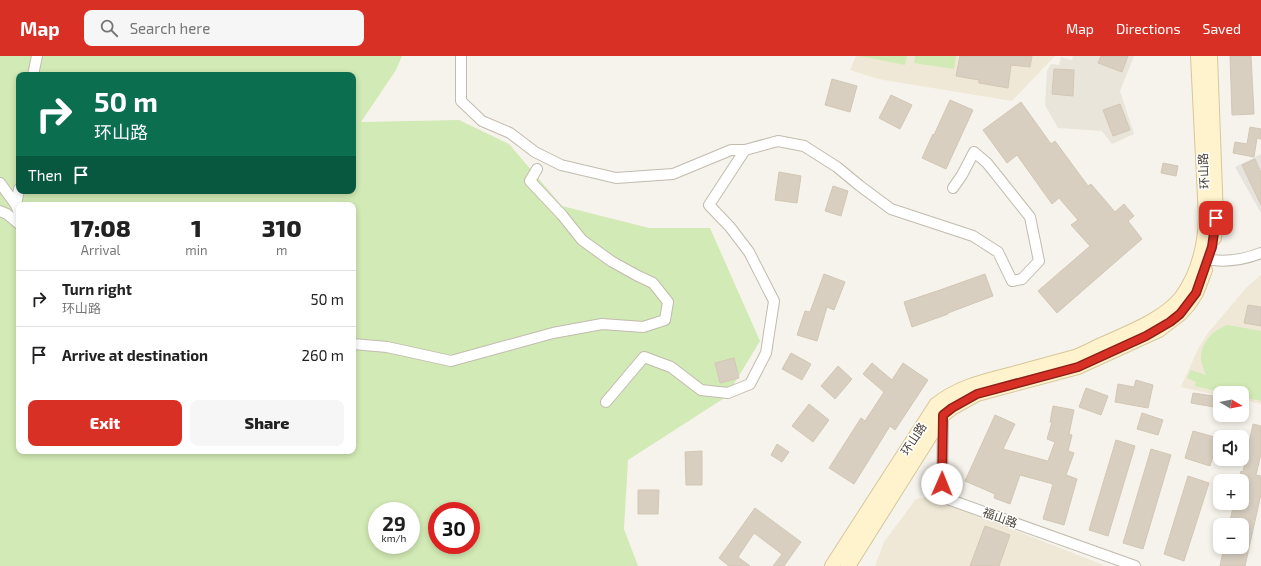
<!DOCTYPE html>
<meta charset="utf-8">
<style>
:root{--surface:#fff;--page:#f6f6f6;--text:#222;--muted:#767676;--line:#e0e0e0;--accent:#d93025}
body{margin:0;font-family:"Exo 2","Noto Sans SC",sans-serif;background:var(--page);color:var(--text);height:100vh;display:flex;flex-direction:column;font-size:15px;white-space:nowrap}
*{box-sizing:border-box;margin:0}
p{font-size:13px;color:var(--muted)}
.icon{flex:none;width:22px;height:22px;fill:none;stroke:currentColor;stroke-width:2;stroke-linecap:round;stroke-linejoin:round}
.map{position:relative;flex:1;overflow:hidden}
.details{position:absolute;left:16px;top:146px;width:340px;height:252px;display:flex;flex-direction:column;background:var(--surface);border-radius:8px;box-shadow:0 2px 6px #0003}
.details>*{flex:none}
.guide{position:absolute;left:16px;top:16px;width:340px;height:122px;border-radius:8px;box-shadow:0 2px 6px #0003;background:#0b6e4f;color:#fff;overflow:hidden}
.needle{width:26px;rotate:100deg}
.buttons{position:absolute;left:1213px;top:330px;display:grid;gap:8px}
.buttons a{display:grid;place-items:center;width:36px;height:36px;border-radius:8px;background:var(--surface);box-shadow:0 2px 6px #0003;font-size:20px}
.speed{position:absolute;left:368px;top:446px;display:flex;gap:8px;font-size:20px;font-weight:700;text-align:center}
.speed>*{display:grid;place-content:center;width:52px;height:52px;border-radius:50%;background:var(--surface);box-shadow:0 2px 6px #0003;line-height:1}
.speed small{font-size:10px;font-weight:400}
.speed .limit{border:6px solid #d22;background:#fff;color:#111}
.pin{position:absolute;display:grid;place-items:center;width:34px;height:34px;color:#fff;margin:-17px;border-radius:8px;box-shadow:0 2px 6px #0006}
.me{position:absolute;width:44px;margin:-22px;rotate:1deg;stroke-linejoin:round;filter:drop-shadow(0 0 3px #0008)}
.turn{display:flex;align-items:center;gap:14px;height:84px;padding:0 12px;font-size:18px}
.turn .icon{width:52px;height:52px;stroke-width:2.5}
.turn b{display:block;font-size:28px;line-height:34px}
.then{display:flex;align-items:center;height:38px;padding:0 12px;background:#0003;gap:8px;font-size:15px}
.eta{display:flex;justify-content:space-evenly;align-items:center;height:68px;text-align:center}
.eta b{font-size:24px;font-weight:800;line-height:28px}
.cta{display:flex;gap:8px;margin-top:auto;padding:8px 12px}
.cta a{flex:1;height:46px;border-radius:8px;background:var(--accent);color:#fff;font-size:16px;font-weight:800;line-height:46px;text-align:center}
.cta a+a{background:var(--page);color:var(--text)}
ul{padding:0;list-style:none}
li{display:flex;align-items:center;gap:12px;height:56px;padding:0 12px;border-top:1px solid var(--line)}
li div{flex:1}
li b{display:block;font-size:15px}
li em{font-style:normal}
header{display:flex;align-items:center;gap:24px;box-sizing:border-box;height:56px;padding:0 20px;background:var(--accent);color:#fff}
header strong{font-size:19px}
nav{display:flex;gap:22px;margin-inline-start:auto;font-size:14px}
.search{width:280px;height:36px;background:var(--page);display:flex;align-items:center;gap:10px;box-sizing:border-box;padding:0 14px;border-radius:8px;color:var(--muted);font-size:15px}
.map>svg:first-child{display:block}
.residential{fill:#eae5da}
.industrial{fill:#e6e2dd}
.education{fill:#efe8d6}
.green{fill:#d2eab5;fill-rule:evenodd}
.building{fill:#d8cfc1;stroke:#d3c7b4}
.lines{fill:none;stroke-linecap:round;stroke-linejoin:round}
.street-casing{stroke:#c2bbae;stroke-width:12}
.secondary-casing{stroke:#d6c79b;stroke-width:16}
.street{stroke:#fff;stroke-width:10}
.secondary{stroke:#fff3cd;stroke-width:14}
.route-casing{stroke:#8d1f18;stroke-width:10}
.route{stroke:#d93025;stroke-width:7}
.labels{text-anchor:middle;stroke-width:3;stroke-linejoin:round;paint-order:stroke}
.street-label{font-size:12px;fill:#4b4439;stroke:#fff}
</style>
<header>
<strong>Map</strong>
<div class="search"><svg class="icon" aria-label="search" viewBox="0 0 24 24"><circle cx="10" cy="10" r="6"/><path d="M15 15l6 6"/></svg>Search here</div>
<nav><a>Map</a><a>Directions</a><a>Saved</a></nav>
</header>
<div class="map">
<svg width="1261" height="510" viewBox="0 0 1261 510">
<rect width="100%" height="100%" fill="#f6f3ec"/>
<!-- residential -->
<polygon class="residential" points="1073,0 1134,0 1120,35 1134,78 1112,88 1102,75 1058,72 1045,49 1047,15 1051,8 1059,9 1061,1 1072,4"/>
<!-- industrial -->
<polygon class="industrial" points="1261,98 1261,157 1235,111"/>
<!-- education -->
<g class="education">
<polygon points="856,0 1055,0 1012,45 878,23 850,14"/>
<polygon points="1261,219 1261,348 1242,344 1242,337 1220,337 1220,340 1181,331 1198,293 1208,277 1246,232"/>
<polygon points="927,441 981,461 1106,510 875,510 884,486 916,443"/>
</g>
<!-- green -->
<g class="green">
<path d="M 0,0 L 402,0 L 396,14 L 361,66 L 459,64 L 509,88 L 562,150 L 649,172 L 710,172 L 760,285 L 726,341 L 628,404 L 624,473 L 638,510 L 0,510 ZM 19,19 L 353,19 L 353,135 L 19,135 ZM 19,149 L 353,149 L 353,395 L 19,395 ZM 377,455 L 411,455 L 411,489 L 377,489 ZM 437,455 L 471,455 L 471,489 L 437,489 Z"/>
<polygon points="860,0 907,0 905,9"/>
<polygon points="915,0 956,0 954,13 914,7"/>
<path d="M 1228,269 L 1261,275 L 1261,345 L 1242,341 L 1242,337 L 1225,337 L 1195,330 L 1196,326 L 1187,322 L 1191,314 L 1206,319 C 1204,314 1202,309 1201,304 C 1200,287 1214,273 1228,269 Z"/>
</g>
<!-- building -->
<g class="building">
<polygon points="960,0 1032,0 1030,11 1011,9 1008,32 979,27 979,24 956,20"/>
<polygon points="1101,0 1128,0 1122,16 1098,7"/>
<polygon points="1230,0 1251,0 1254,58 1232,59"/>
<polygon points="1054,13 1074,14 1073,40 1052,38"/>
<polygon points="832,23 857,30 850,56 825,49"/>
<polygon points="891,39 912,49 900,73 879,62"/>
<polygon points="950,44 973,54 946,113 922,102 933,78 934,79"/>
<polygon points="1021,46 1051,88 1055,85 1088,130 1091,128 1115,156 1124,148 1134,160 1128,165 1142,183 1057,257 1038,235 1090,190 1071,169 1078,164 1059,142 1052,148 1017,99 1007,107 983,74"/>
<polygon points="1120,48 1130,74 1113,80 1103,54"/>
<polygon points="1250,71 1261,73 1261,83 1257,82 1254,101 1233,97 1235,86 1247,88"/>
<polygon points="1255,103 1261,117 1261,149 1242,109"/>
<polygon points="1163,107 1178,110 1176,120 1161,117"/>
<polygon points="779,116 801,120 797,147 775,144"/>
<polygon points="833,130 848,135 841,160 825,155"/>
<polygon points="824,218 845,226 834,254 827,251 817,285 797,279 805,255 810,256"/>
<polygon points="985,218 993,240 948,257 948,258 912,271 904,246 940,234"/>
<polygon points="1248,249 1261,251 1261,270 1244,267"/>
<polygon points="791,297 811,308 802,324 782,313"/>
<polygon points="734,302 739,322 720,327 715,307"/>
<polygon points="872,307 892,324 903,307 928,324 895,374 890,370 854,428 829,412 861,362 865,365 884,336 863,318"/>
<polygon points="838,310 852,323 835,343 821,330"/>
<polygon points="1136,324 1153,329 1148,352 1115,346 1118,328 1134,331"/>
<polygon points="1086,332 1108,340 1101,359 1079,351"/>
<polygon points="1193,337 1220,341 1220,352 1191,347"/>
<polygon points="809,348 829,364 813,386 792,370"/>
<polygon points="1053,350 1074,354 1069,378 1072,379 1068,395 1074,397 1066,419 1077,423 1064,469 1043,463 1053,428 1020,419 1010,448 994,442 995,438 965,425 995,359 1015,368 1003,393 1048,405 1055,386 1047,383 1052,366 1050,366"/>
<polygon points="1142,357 1163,364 1158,379 1137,373"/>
<polygon points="1253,368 1261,370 1261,398 1256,419 1261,420 1261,438 1245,510 1220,510 1224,491 1242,491 1242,469 1229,469 1234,447 1242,447 1242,425 1238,425 1241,415 1243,416"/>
<polygon points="1193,375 1218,382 1210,410 1185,402"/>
<polygon points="1116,384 1135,390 1108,480 1089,474"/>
<polygon points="777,388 789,396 782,406 771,399"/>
<polygon points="1151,393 1171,399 1143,493 1123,487"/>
<polygon points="702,395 702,429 686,429 685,396"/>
<polygon points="1188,420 1209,427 1184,505 1164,498"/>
<polygon points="638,434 659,434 658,458 638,458"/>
<polygon points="755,452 801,486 784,510 773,510 782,498 754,477 738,501 750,510 729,510 719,502"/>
<polygon points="985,470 1010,479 999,510 970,510"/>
</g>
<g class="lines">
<!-- street casing -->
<g class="street-casing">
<g id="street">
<polyline points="461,0 461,45 482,65 510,77 535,96 561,109 616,122 673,118 731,94 745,94 778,85 804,90 837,111 860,130 891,153 973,180 998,196 1012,225 1022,223 1039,205 1030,161 987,107 974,96 962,119 953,132"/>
<polyline points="33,19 37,0"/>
<polyline points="0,127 16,149 19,157"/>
<polyline points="16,149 19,133"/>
<polyline points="0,155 7,158 19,168"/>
<path d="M 1200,202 C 1221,207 1241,205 1261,197"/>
<polyline points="353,288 387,291 451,305 553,277 602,268 643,271 665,264 668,246 653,227 636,219 611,205 582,184 562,159 530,125 537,113"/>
<polyline points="606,346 644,301 671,311 701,334 728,337 750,328 766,297 774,245 749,196 730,171 709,149 745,94"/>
<polyline points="943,359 942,441 1135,510"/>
</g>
</g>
<!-- secondary casing -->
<g class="secondary-casing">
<g id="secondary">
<polyline points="1210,0 1216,162 1214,182"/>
<path d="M 832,510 L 936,349 C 960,329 991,324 1020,316 C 1038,311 1057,306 1075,301 C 1086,297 1096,291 1106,287 C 1130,276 1164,263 1181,242 C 1198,219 1205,189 1206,162 L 1198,0"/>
<polyline points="848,510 943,359 952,352 977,338 1078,311 1159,274 1180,258 1188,249 1196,237 1205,214"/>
</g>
</g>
<!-- street -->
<use href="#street" class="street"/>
<!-- secondary -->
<use href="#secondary" class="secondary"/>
</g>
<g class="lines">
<!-- route casing -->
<g class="route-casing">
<polyline id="route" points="942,428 943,359 952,352 977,338 1078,311 1146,280 1170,266 1180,258 1196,237 1212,191 1216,162"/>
</g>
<!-- route -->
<use href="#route" class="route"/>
</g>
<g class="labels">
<!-- street labels -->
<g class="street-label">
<text transform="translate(1204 115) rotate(-93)" y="4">环山路</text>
<text transform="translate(914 383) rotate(-57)" y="4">环山路</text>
<text transform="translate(1000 462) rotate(20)" y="4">福山路</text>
</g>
</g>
</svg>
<div class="buttons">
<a><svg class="needle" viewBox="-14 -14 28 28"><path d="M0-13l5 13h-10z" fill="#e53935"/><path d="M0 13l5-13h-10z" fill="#767676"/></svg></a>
<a><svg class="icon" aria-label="sound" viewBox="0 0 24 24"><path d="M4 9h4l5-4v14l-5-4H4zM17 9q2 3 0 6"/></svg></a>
<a>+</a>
<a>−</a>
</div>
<div class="speed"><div>29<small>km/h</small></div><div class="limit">30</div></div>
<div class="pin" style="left:1216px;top:162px;background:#d93025"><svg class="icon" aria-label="arrive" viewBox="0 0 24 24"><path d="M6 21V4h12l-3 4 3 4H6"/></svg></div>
<svg class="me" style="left:942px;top:428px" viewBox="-20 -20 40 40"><circle r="19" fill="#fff"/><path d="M0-13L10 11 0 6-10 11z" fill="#d93025"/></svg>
<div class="guide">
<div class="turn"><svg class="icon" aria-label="right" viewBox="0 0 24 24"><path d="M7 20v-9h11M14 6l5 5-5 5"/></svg><div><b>50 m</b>环山路</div></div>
<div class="then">Then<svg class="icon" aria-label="arrive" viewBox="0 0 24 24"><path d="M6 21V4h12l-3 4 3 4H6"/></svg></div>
</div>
<section class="details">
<div class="eta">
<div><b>17:08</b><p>Arrival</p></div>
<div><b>1</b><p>min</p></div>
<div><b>310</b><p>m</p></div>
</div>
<ul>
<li><svg class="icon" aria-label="right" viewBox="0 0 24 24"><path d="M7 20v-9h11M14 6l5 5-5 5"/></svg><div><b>Turn right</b><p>环山路</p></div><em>50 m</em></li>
<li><svg class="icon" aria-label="arrive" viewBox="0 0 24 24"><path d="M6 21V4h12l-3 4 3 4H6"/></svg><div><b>Arrive at destination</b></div><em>260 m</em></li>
</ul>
<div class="cta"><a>Exit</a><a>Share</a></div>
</section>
</div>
